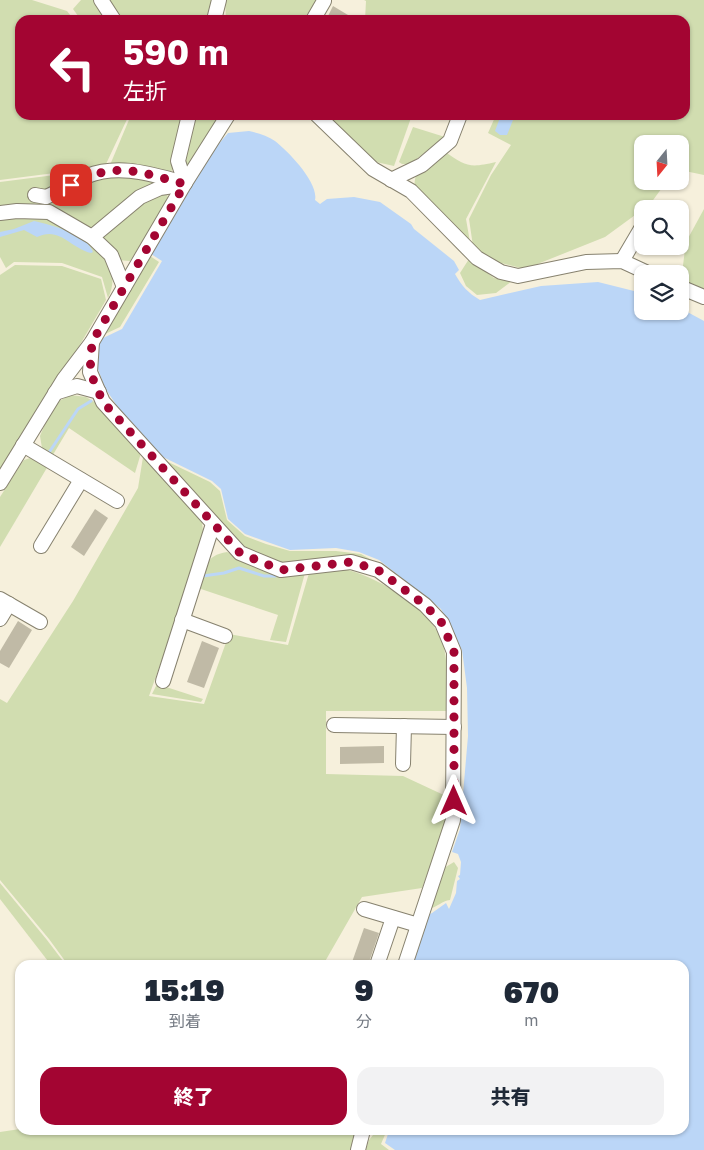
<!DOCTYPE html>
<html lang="ja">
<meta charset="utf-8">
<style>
:root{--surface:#fff;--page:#f2f2f3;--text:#1f2937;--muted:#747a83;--accent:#a30532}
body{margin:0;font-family:"Golos Text","Noto Sans JP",sans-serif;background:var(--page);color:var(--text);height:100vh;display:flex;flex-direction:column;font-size:19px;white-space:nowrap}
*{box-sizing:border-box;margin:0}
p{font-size:16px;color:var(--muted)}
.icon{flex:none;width:28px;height:28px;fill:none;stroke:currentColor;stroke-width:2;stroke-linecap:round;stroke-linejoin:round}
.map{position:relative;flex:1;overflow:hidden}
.side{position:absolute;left:15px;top:960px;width:674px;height:175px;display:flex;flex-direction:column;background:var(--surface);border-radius:15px;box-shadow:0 1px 4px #0004}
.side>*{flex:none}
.top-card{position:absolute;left:15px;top:15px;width:675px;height:105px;border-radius:15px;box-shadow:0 1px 4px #0004;background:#a30532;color:#fff;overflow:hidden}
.needle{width:32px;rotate:198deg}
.controls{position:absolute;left:634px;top:135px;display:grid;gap:10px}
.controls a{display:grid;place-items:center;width:55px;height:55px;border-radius:10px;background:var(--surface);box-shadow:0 1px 4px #0004;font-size:25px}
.pin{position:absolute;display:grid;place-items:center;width:42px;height:42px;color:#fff;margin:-21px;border-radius:10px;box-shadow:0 2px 8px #0006}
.me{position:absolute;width:55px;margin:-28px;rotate:0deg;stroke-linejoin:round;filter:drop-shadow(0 0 4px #0008)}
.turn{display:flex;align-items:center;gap:18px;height:105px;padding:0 25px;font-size:22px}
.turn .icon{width:65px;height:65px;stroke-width:2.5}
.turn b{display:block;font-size:35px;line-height:42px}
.eta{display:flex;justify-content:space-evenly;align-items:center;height:85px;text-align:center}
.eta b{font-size:30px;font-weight:800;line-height:35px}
.button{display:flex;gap:10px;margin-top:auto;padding:10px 25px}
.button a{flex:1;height:58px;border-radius:15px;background:var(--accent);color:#fff;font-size:20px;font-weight:800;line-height:58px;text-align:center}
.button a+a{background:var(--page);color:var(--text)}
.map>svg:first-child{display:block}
.green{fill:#d1ddb0}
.water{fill:#bbd6f7}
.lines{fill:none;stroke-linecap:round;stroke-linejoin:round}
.stream{stroke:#bbd6f7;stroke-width:3}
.building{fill:#c0baa6}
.minor-casing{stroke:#87826f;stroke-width:16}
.minor{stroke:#fff;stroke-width:14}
.route{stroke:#a30532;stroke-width:9;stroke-dasharray:0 16.2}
</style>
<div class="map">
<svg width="704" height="1150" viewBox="0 0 704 1150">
<rect width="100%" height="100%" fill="#f6f0dc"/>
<!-- green -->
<g class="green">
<polygon points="0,0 32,0 67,11 74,20 20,20 20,115 129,115 106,164 86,169 0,180"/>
<polygon points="81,0 93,0 106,20 81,20 73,9"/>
<polygon points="107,0 214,0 209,20 122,20"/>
<polygon points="225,0 317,0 303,20 226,20"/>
<polygon points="364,0 704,0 704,175 680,170 680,144 642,144 642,181 667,181 648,207 642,209 642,210 605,237 525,269 493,261 473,246 469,219 491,175 511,145 488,133 496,115 685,115 685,20 365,20 366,1"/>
<polygon points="131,115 183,115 173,169 169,174 110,165"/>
<polygon points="195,115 220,115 188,167 185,162"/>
<polygon points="328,115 412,115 394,166 376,162"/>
<polygon points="413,127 445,137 410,164 402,164 399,162"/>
<path d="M 444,151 C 466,167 470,168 496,162 L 466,219 L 470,242 L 415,187 C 412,169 431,161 444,151 Z"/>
<polygon points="86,171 43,191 32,187 31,195 68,192 105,175 153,179 156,184 92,228 0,209 0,182"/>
<polygon points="162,193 167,194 168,198 156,220 130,261 117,260 103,238 105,232 142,201"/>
<polygon points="704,209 704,290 681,281 686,242"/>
<path d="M 21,214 C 28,215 37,215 44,217 C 77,227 128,258 108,298 L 102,277 L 62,263 L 14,262 L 6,268 L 0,257 L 0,220 Z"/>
<polygon points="150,256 159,262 120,327 103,335"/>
<polygon points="469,259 494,278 512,281 496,293 477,295 466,286 460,273"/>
<polygon points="15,265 62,266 101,279 106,300 71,360 0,473 0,275"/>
<polygon points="71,395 86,397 98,404 141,453 135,473 69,428 51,458 42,448 40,436 48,417 59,401"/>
<path d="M 143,457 L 184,500 L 202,522 L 204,541 L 149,696 L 204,704 L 229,634 L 288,645 L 309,573 C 319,572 333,567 343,569 C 374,574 428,608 441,638 C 449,658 447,689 447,711 L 326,711 L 326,774 L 403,776 L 448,797 L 446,823 L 422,888 L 362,897 L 323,965 L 68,965 L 49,939 L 0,880 L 0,699 L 7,703 L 73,601 L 138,488 Z"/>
<polygon points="30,458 38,460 48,466 0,547 0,497 21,464 24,460"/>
<path d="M 162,459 L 210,482 L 220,491 L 227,520 L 245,536 L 266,544 L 290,551 L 336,551 L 361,554 L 379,564 L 290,564 C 239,556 223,526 192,489 C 183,478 172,469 162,459 Z"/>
<path d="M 227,552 L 265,571 L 305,573 L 286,642 L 270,640 L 278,615 L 198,588 C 205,569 205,555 227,552 Z"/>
<polygon points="157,684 203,699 201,702 152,694"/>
<path d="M 454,862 L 458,868 L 450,900 C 442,901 437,907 429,909 L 444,868 Z"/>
<polygon points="0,883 47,940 66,965 51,965 0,899"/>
<polygon points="20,1129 20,1130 357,1130 352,1150 0,1150 0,1132"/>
<polygon points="377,1130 387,1130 381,1144 389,1150 366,1150 369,1140"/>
</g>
<!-- water -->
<g class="water">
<polygon points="501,115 515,115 507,135 500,135 495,131"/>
<path d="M 249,131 C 257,133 268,136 275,141 C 288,151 319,183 315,200 L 320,204 L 327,199 L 354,197 L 380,202 L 411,224 L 414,229 L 454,261 L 459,270 L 455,274 C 462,286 468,293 480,300 L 541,286 L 598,282 L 642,293 L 642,311 L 680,311 L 680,308 L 704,321 L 704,1150 L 395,1150 L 385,1143 L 388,1134 L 393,1130 L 684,1130 L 684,965 L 413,965 L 426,916 L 432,913 L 446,903 L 449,909 L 456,893 L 457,881 L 460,879 L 458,876 L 460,875 L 461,862 L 458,854 L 452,852 L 460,829 L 468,736 L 467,688 L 462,650 L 441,609 L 379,560 L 359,552 L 336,548 L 290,550 L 245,534 L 228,519 L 221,489 L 212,481 L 163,457 L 119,409 L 105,388 L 98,369 L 97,351 L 101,339 L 122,329 L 162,261 L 151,254 L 212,152 L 228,133 Z"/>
<path d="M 34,221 C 51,225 87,234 93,252 L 91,253 C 70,248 60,226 37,237 L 24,230 L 0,237 L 0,232 L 14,229 Z"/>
</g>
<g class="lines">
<!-- stream -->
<g class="stream">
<polyline points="48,454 78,409 91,401"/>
<polyline points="203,576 224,573 239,568 264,576 275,576 280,574"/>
</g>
</g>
<!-- building -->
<g class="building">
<polygon points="333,6 348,15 345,20 326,20"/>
<polygon points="95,509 108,518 84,556 71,547"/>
<polygon points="18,621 32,630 9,668 0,663 0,651"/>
<polygon points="202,641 219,648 204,688 187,682"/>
<polygon points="384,746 384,763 340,764 340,747"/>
<polygon points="364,928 379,933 368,965 351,965"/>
</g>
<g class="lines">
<!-- minor casing -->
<g class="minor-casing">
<g id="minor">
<polyline points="101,0 114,20"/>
<polyline points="214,20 219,0"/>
<polyline points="313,20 324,1"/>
<polyline points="317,115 373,169 411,191 477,258 501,272 518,276 586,262 622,261 650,274"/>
<polyline points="391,180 422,165 450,141 460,115"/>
<polyline points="185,183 178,161 189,115"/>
<path d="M 35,195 L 46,197 C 60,191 73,182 87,176 C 120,163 153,175 185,183"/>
<polyline points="0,213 17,211 49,212 92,237 111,255 124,287"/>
<polyline points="92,237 140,197 160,188 180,185"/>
<polyline points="622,261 642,227"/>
<polyline points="680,287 704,297"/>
<polyline points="92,342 90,372 103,402 240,553 281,570 351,562 378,570 425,605 442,623 454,652 453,820 405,965"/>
<polyline points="55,393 77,386 99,392"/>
<polyline points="23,445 117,501"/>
<polyline points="0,483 64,379 92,342 185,183 228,115"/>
<polyline points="41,546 81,480"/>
<polyline points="0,599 40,622"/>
<polyline points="0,619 9,604"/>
<polyline points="182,620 225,636"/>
<polyline points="163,681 213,524"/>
<polyline points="334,725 454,727"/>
<polyline points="403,764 404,726"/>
<polyline points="364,909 418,925"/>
<polyline points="377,965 393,918"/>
<polyline points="358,1150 363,1130"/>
</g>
</g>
<!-- minor -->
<use href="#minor" class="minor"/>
</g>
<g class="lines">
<!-- route -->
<path class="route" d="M 71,185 C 117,160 138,172 185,184 L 92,342 L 90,372 L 103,402 L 240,553 L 281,570 L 351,562 L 378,570 L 425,605 L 442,623 L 454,652 L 454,801"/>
</g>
</svg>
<div class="controls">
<a><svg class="needle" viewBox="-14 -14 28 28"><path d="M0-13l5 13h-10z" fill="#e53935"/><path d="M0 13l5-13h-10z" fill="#747a83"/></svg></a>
<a><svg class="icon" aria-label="search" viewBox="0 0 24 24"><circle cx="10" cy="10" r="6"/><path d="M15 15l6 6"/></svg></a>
<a><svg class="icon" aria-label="layers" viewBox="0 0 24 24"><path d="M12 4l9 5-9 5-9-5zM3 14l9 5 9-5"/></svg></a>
</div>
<div class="pin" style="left:71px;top:185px;background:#d93025"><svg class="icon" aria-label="arrive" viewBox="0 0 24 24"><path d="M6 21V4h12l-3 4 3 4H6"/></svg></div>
<svg class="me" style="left:454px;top:801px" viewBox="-20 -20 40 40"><path d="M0-17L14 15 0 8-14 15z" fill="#a30532" stroke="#fff" stroke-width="4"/></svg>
<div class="top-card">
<div class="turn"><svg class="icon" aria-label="left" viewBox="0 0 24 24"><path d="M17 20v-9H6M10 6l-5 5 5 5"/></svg><div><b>590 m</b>左折</div></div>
</div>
<section class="side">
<div class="eta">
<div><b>15:19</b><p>到着</p></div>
<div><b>9</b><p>分</p></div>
<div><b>670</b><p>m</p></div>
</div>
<div class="button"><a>終了</a><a>共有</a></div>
</section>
</div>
